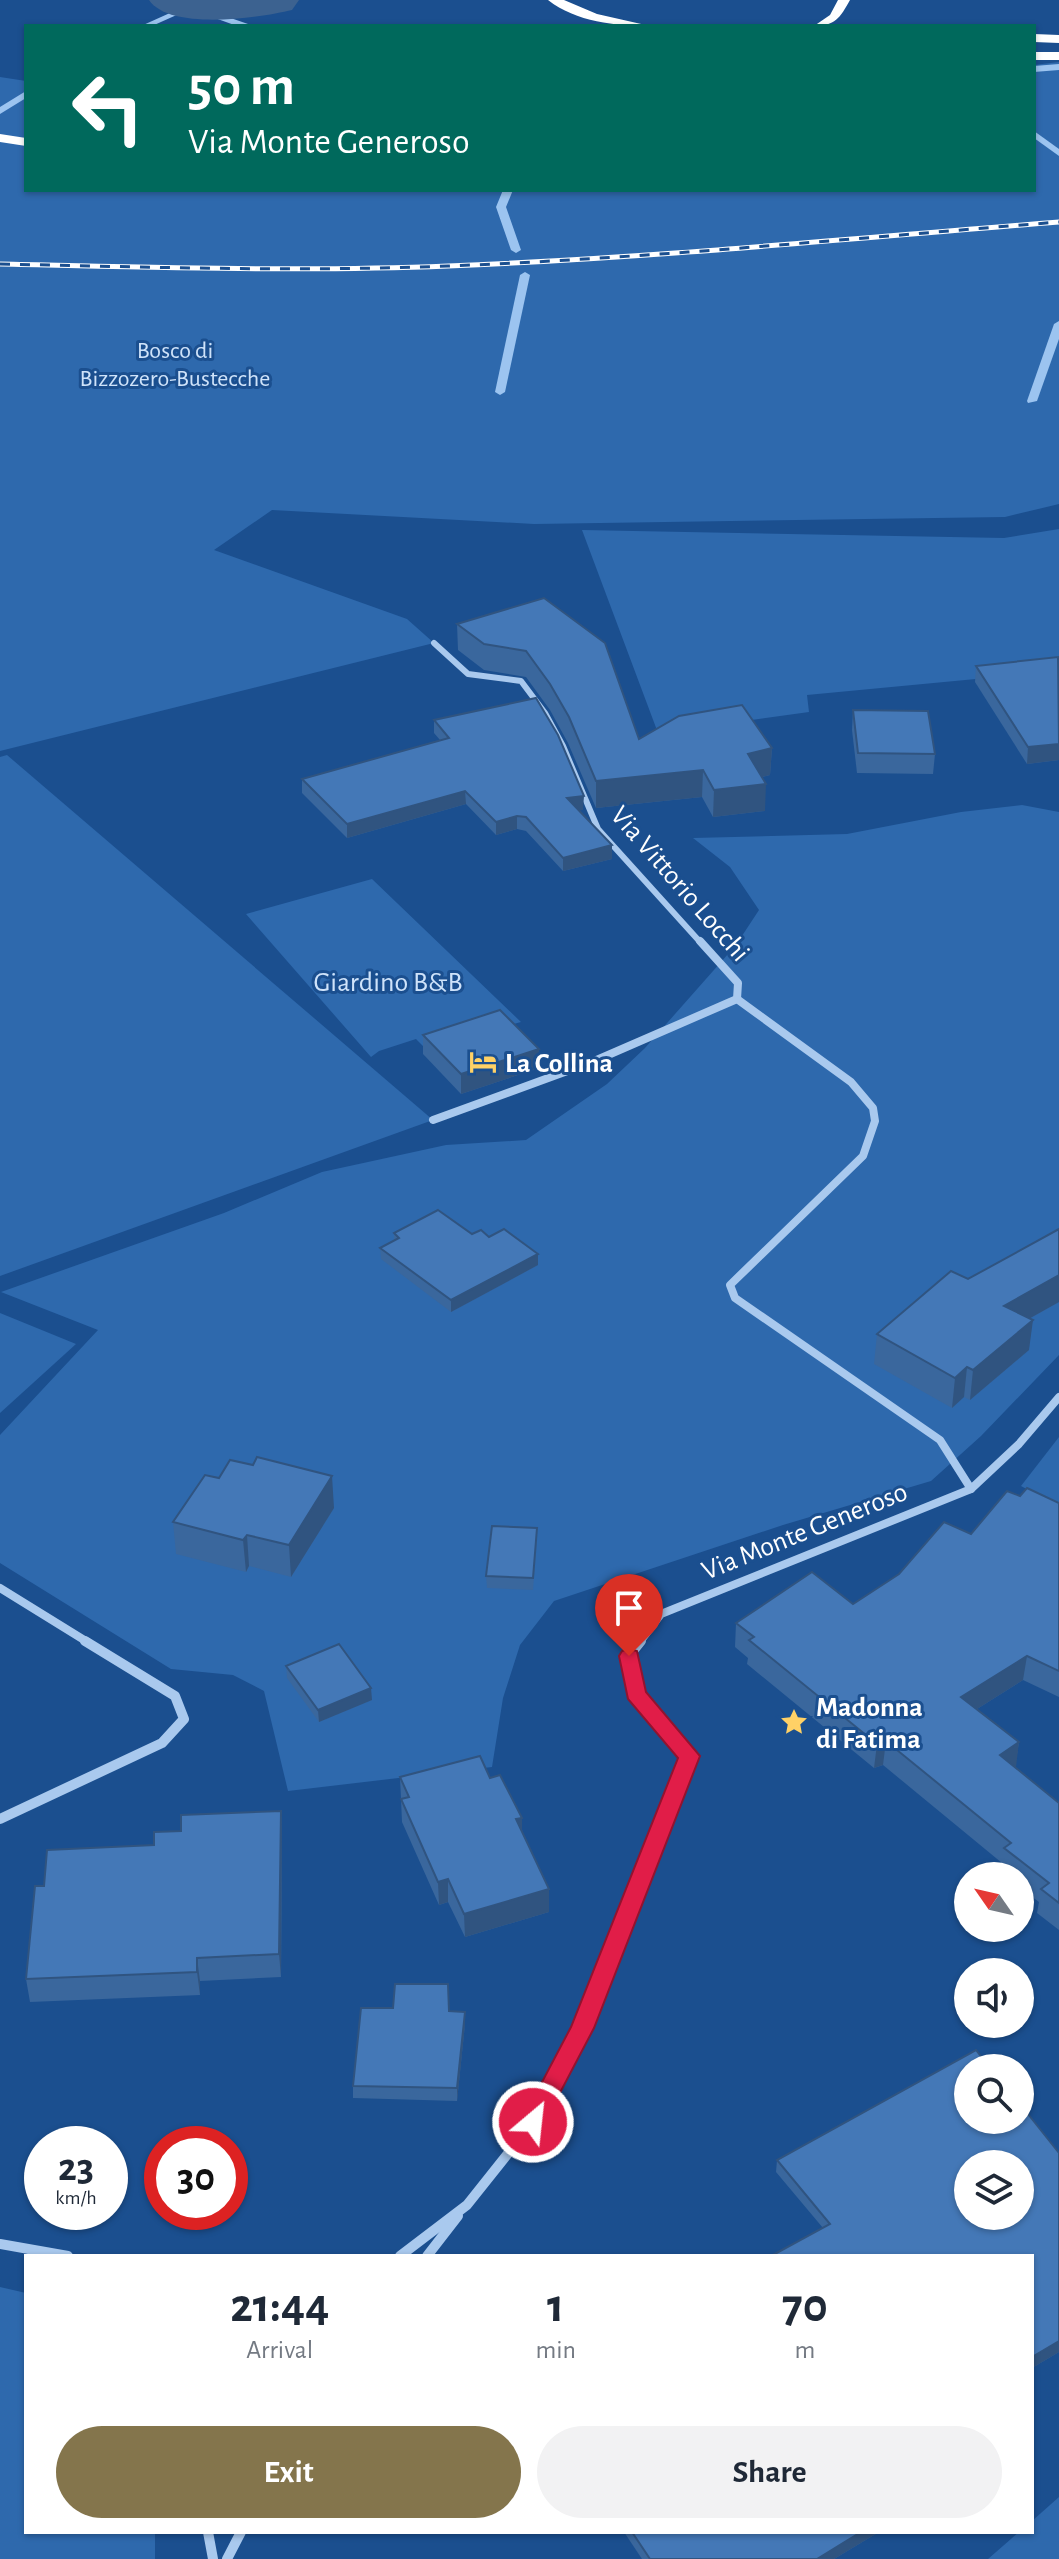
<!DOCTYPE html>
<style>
:root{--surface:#fff;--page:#f2f2f3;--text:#1f2937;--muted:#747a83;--accent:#84754c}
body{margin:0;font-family:"Alegreya Sans",sans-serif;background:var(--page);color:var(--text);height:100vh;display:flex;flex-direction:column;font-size:30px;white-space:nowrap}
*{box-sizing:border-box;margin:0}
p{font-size:26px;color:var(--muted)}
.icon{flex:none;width:44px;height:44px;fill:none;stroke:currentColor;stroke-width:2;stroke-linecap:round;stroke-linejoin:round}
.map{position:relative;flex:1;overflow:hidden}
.sheet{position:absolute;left:24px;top:2254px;width:1010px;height:280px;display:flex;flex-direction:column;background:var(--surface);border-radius:0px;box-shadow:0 2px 6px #0004}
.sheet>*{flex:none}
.hud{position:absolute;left:24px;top:24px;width:1012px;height:168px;border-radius:0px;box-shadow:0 2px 6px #0004;background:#00695c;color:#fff;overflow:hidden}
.needle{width:52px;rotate:304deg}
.controls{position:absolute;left:954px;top:1862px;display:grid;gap:16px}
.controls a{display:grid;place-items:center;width:80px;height:80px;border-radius:50%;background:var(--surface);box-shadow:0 2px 6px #0004;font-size:40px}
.speed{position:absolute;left:24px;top:2126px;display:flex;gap:16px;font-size:40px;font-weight:700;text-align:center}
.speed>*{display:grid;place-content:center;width:104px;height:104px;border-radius:50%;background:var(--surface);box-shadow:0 2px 6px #0004;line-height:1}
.speed small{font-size:20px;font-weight:400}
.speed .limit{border:12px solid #d22;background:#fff;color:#111}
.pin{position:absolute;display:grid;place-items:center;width:68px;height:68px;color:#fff;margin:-82px -34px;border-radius:50% 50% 50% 0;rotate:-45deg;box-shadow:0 0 8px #0007}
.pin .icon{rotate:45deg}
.me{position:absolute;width:88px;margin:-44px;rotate:28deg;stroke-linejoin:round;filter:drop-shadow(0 0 6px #0008)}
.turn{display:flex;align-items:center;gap:28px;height:168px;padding:0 32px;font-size:36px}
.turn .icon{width:104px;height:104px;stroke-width:2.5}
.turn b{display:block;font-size:56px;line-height:68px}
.eta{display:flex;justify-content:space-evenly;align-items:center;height:136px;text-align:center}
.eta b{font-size:48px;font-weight:600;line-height:56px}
.action{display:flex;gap:16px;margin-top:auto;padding:16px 32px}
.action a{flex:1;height:92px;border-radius:48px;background:var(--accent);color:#fff;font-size:32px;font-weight:600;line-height:92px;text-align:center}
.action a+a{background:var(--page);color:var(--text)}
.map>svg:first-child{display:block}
.green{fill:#2e69ad}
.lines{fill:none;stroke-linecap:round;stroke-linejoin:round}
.stream{fill:#9cc4f0;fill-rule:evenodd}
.river{fill:#3c6290;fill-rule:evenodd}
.street-far2{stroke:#a9c9ee;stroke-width:6}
.street-far1{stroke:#a9c9ee;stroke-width:8}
.street{stroke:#a9c9ee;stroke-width:10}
.highway{fill:#fff;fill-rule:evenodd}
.rail-casing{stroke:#fff;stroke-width:5}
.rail{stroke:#1b4f8f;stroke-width:3;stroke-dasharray:10;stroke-linecap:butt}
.wall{fill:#3a679d}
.shaded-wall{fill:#305480}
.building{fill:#4478b7;stroke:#305480;stroke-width:2;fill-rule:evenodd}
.route{fill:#e11d48;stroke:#92132f;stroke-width:2}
.labels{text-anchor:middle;stroke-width:6;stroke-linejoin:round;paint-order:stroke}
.far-park-label{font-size:24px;fill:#cfe3fa;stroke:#1b4f8f}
.street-label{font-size:28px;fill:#fff;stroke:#1b4f8f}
.park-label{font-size:28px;fill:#cfe3fa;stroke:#1b4f8f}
.poi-label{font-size:28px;font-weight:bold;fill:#fff;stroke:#1b4f8f;text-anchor:start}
</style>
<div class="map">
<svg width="1059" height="2559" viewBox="0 0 1059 2559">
<rect width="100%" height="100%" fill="#1b4f8f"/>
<!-- green -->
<g class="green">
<polygon points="1059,62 1059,504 1005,517 534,524 272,510 214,550 407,619 434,643 0,751 0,77 26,81 26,190 1034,190 1034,65"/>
<polygon points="1059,529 1059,671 807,695 809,712 658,733 582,530 1004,538"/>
<polygon points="7,755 433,1120 0,1276 0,757"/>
<polygon points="1022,805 1059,812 1059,1355 981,1436 931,1481 783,1525 554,1601 520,1645 503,1698 492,1767 288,1791 264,1691 233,1675 171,1669 0,1563 0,1435 98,1330 1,1292 224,1213 322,1172 446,1145 526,1140 607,1084 645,1048 736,945 759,910 730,867 693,838 847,834 961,812"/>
<polygon points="372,879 521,1022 425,1048 416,1039 379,1051 371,1057 246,914"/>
<polygon points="0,1313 76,1344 0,1413"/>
<polygon points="1059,1437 1059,1507 1021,1486"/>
<polygon points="0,2287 26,2293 26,2532 155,2532 155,2559 0,2559"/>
<polygon points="1059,2497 1059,2559 988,2559 1019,2532 1032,2532 1032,2521"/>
</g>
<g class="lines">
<!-- stream -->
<g class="stream">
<polygon points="190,4 248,24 249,26 237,26 190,9 152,26 141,26"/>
<polygon points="1059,64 1059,70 1034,72 1034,66"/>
<polygon points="26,91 26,98 0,114 0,107"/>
<polygon points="1034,131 1059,149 1059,156 1034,138"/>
<polygon points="503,190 513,190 506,207 521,250 516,253 511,250 496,207"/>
<polygon points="525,272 530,275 505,392 500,395 495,392 520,275"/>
<polygon points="1059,321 1059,339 1037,401 1028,403 1027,401 1054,324"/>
</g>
<!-- river -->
<path class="river" d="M 149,0 L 299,0 L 292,10 C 259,18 170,31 149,0 Z"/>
<!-- street-far2 -->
<polyline class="street-far2" points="434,643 468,674 521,681 545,713 563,746 598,829 701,943"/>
<!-- street-far1 -->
<g class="street-far1">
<polyline points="737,999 851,1082 873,1108 875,1121 863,1156 730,1285 735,1298 940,1440 971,1489"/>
<polyline points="433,1120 592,1062 737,999 738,983 700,941"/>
<polyline points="0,1588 89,1643"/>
<polyline points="639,1643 661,1614 971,1489 1019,1444 1059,1397"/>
</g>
<!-- street -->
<g class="street">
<polyline points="0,1819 162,1743 184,1719 175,1696 85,1641"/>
<polyline points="0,2244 68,2256"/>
<polyline points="400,2256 467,2205 533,2122 582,2028 690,1756 636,1694 629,1656 641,1641"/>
<polyline points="427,2256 458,2216"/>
<polyline points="208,2532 213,2559"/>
<polyline points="227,2559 241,2532"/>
</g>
<!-- highway -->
<g class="highway">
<path d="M 548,0 L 564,0 L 597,14 L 650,26 C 616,26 576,22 548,0 Z"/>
<path d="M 838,0 L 850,0 C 840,18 835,26 814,26 L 830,15 Z"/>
<polygon points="1034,34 1059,35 1059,43 1034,42"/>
<rect x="1034" y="52" width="25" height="8"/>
<polygon points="0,134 26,138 26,146 0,142"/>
</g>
<!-- rail casing -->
<g class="rail-casing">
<path id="rail" d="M 0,264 C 149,267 299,272 448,266 C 652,258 856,238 1059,222"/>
</g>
<!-- rail -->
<use href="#rail" class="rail"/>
</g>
<!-- wall -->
<g class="wall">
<polygon points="544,598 639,739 772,748 770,775 762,777 765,811 713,817 702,797 596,808 568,743 550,710 526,677 484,670 458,650 457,624"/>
<polygon points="1059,659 1059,760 1027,764 975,682 976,666"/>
<polygon points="853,710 935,754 933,774 857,773 852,730"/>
<polygon points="434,720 583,810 578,810 612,859 563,871 526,831 517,829 496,835 466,804 347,838 302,793 302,779 440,740 434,733"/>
<polygon points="423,1035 539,1049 539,1068 461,1094 423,1054"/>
<polygon points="394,1233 472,1234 489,1237 538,1265 451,1312 381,1259 380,1248 394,1240"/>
<polygon points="968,1279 1059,1302 1029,1319 1029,1350 970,1400 964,1397 952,1408 874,1364 877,1334"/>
<polygon points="1020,1496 1059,1503 1059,1697 1023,1680 977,1709 1019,1742 1015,1767 1059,1803 1059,1930 1037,1913 1039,1902 1020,1888 1020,1876 1005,1876 1000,1872 1002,1863 883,1765 874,1768 747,1664 748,1658 735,1647 736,1623 853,1604 971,1534"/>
<polygon points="334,1508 291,1577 249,1566 246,1572 176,1554 173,1522"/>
<polygon points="537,1540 533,1590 487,1588 486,1576"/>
<polygon points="286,1666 372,1700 319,1722 287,1678"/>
<polygon points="400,1777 490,1778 522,1818 522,1830 549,1912 465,1937 448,1902 439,1905 402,1822"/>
<polygon points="281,1811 282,1834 281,1977 200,1981 200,1995 30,2002 26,1979 154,1845 181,1831"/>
<polygon points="449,2011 465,2012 465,2024 457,2101 353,2098 353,2086"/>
<polygon points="1059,2153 1059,2352 1032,2368 1032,2256 823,2228 776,2172 777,2160"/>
<polygon points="624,2532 879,2532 834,2559 642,2559"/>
</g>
<!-- shaded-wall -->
<g class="shaded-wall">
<polygon points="1059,744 1059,760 1027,764 1028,747"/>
<polygon points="772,748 770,775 747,781 748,754"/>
<polygon points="703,770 702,797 596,808 596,781"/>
<polygon points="766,784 765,811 713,817 714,790"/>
<polygon points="465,791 466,804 347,838 347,824"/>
<polygon points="584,796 583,810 566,812 567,798"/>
<polygon points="517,816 517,829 496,835 496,822"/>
<polygon points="612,845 612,859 563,871 563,858"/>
<polygon points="539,1049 539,1068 461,1094 461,1074"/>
<polygon points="538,1254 538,1265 451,1312 451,1300"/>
<polygon points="1059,1275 1059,1302 1000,1335 1004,1306"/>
<polygon points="1033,1320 1029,1350 970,1400 973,1370"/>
<polygon points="967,1367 964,1397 952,1408 955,1378"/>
<polygon points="332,1476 334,1508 291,1577 289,1545"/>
<polygon points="247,1535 249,1566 246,1572 243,1540"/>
<polygon points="1027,1656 1023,1680 958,1721 961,1697"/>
<polygon points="371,1688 372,1700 319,1722 318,1710"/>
<polygon points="886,1741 883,1765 874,1768 877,1744"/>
<polygon points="1019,1742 1016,1767 997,1779 1000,1755"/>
<polygon points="281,1811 282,1834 281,1977 279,1954"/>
<polygon points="522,1818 522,1841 516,1819"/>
<polygon points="448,1879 448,1902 439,1905 438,1882"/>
<polygon points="549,1889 549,1912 465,1937 464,1914"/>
<polygon points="197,1958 200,1981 200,1995 197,1972"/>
<polygon points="465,2012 465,2024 457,2101 457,2088"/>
<polygon points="1059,2341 1059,2352 1032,2368 1032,2357"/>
<polygon points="861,2532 879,2532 834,2559 817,2559"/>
</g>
<!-- building -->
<g class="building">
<polygon points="544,598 605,643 639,739 679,716 742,705 772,748 748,754 766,784 714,790 703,770 596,781 569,717 550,684 526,651 484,644 457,624"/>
<polygon points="1058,657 1059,744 1028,747 976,666"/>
<polygon points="536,698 558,735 584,796 567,798 612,845 563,858 526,817 517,816 496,822 465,791 347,824 302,779 449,738 434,720"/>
<polygon points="853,710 928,711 935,754 858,753"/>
<polygon points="500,1010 539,1049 461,1074 423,1035"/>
<polygon points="438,1210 472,1234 481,1230 489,1237 504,1229 538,1254 451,1300 380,1248 399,1238 394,1233"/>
<polygon points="1059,1229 1059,1275 1004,1306 1033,1320 973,1370 967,1367 955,1378 877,1334 951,1271 968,1279"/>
<polygon points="257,1457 332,1476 289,1545 247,1535 243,1540 173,1522 205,1475 219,1478 230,1460 253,1465"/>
<polygon points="1027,1488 1059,1503 1059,1671 1027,1656 961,1697 1019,1742 1000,1755 1059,1803 1059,1903 1041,1889 1049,1883 1004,1848 1011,1843 886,1741 877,1744 749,1640 754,1637 736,1623 812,1572 853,1604 899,1574 944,1522 971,1534 1007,1491 1020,1496"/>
<polygon points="492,1526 537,1528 533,1578 486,1576"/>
<polygon points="339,1644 371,1688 318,1710 286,1666"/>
<polygon points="480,1756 490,1778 500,1775 522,1818 516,1819 549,1889 464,1914 448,1879 438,1882 401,1799 409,1797 400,1777"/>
<polygon points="281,1811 279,1954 197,1958 197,1972 26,1979 35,1886 44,1886 47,1850 154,1845 154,1832 181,1831 181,1815"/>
<polygon points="395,1984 448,1984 449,2011 465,2012 457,2088 353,2086 361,2008 393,2008"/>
<path d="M 976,2050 L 990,2068 L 968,2068 L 968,2120 L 1020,2120 L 1020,2104 L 1059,2153 L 1059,2341 L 1032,2357 L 1032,2256 L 771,2256 L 830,2224 L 777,2160 ZM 968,2164 L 1020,2164 L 1020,2216 L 968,2216 Z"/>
<polygon points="632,2532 861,2532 817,2559 650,2559"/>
</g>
<!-- route -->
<polygon class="route" points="629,1649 637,1651 646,1692 700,1756 594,2028 541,2129 533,2132 524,2129 521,2122 571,2027 678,1758 628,1699 619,1656 622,1651"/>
<!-- icons -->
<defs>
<g id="hotel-bare" transform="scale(2.16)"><path d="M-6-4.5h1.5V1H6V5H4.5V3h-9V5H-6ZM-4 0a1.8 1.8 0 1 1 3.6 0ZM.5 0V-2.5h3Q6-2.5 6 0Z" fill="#ffd166" stroke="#1b4f8f" stroke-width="2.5" paint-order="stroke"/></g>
<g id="sight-bare" transform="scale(2.16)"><path d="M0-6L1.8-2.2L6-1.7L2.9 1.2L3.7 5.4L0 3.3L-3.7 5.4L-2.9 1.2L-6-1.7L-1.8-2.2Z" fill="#ffd166" stroke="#1b4f8f" stroke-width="2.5" paint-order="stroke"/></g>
</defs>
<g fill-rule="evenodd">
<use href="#hotel-bare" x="483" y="1062"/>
<use href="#sight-bare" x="794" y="1722"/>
</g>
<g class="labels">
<!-- far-park labels -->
<g class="far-park-label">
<text x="175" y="358">Bosco di<tspan x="175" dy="28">Bizzozero-Bustecche</tspan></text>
</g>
<!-- street labels -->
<g class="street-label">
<text transform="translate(681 883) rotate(49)" y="10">Via Vittorio Locchi</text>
<text transform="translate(804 1530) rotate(-22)" y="10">Via Monte Generoso</text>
</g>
<!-- park labels -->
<g class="park-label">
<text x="388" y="991">Giardino B&amp;B</text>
</g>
<!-- poi labels -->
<g class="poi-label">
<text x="505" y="1072">La Collina</text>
<text x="816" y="1716">Madonna<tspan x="816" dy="32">di Fatima</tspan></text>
</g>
</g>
</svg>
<div class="controls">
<a><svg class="needle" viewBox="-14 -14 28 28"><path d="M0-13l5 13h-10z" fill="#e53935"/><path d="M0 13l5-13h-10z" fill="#747a83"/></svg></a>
<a><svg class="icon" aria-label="sound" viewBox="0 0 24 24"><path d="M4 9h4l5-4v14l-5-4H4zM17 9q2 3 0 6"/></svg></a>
<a><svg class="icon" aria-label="search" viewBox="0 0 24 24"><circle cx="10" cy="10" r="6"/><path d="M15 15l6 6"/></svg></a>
<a><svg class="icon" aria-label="layers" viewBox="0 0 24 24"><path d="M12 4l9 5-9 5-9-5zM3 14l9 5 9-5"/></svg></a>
</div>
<div class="speed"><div>23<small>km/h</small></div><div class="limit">30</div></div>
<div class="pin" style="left:629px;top:1656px;background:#d93025"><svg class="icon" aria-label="arrive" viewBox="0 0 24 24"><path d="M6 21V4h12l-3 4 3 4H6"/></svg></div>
<svg class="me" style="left:533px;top:2122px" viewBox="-20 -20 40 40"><circle r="17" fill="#e11d48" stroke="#fff" stroke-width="3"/><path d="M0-11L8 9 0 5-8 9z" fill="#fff"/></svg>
<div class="hud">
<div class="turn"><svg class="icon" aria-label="left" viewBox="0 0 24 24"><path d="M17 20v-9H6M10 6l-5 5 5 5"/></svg><div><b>50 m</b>Via Monte Generoso</div></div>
</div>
<section class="sheet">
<div class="eta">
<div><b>21:44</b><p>Arrival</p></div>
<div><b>1</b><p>min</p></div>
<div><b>70</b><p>m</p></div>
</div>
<div class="action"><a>Exit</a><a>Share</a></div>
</section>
</div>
